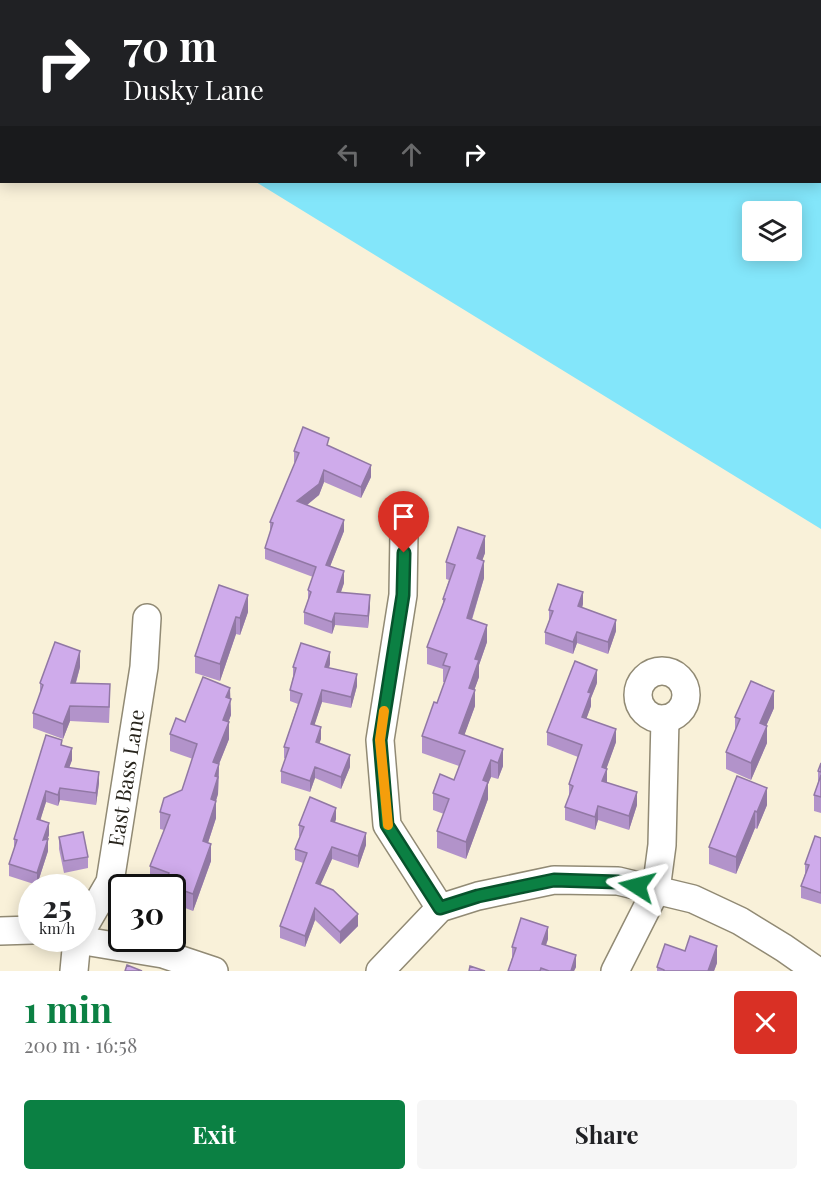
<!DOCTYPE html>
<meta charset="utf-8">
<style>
:root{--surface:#fff;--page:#f6f6f6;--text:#202124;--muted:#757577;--accent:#0b8043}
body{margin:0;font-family:"Playfair Display",serif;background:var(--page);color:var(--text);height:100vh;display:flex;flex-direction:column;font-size:22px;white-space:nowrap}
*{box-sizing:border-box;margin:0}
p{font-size:20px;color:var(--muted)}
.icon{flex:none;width:33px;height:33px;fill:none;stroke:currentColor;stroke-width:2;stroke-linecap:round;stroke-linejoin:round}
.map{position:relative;height:971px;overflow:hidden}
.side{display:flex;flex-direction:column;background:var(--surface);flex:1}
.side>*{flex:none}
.hud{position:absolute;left:0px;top:0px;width:822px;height:183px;box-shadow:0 3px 15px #0003;background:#202124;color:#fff;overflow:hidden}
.controls{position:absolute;left:742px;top:201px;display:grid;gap:12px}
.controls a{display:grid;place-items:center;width:60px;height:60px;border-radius:6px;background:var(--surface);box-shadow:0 3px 15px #0003;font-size:30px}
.speed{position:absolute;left:18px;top:874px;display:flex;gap:12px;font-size:30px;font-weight:700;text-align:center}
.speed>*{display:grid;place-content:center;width:78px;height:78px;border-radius:50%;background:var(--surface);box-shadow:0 3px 15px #0003;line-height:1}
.speed small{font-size:15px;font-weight:400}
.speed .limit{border:3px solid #111;border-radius:9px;background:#fff;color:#111}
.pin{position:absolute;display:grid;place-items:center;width:51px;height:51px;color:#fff;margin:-62px -26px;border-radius:50% 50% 50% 0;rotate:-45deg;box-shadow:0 0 6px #0007}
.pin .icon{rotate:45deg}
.me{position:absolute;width:66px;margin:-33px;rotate:279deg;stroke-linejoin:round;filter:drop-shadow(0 0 4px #0008)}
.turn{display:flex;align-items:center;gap:21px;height:126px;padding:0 24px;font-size:27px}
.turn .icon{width:78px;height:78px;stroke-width:2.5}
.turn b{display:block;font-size:42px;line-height:51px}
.lanes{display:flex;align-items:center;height:57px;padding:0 24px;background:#0003;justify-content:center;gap:30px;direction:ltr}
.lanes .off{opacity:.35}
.round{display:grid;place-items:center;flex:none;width:63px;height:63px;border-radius:6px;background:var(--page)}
.head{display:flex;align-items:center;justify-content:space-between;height:102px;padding:0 24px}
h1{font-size:36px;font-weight:700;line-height:45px;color:var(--accent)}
.action{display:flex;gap:12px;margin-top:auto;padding:12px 24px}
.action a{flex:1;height:69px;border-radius:6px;background:var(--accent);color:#fff;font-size:24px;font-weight:700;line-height:69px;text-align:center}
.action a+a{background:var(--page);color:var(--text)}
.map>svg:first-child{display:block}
.water{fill:#83e6fa;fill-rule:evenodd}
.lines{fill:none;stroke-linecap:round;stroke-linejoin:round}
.minor-casing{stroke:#918a74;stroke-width:30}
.minor{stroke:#fff;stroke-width:27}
.wall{fill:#b293ca}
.shaded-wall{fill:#9178a4}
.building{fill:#cfabeb;stroke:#9178a4;stroke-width:1.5}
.route-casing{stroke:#07532c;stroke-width:15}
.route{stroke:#0b8043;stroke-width:10}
.slow{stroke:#f59e0b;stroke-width:10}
.labels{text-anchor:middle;stroke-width:4.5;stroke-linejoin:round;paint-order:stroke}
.street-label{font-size:21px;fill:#27241c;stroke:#fff}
</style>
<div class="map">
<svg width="821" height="971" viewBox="0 0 821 971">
<rect width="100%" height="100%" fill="#f9f1d9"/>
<!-- water -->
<path class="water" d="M 0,0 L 821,0 L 821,529 L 256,182 L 820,182 L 820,2 L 2,2 L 1,23 ZM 753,212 L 792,212 L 792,250 L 753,250 Z"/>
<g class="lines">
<!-- minor casing -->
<g class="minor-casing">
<g id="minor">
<polyline points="404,533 403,595 380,740 387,825 440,908"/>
<circle cx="662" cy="695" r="24"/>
<polyline points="82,930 110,882 144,667 147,618"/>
<polyline points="0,931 32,930"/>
<polyline points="72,939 163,954 214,971"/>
<polyline points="74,971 77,939"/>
<polyline points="380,971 440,908 478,896 554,880 618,881 693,899 740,921 784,948 817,971"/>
<polyline points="615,971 656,890 662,845 665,719"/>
</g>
</g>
<!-- minor -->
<use href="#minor" class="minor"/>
</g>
<!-- wall -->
<g class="wall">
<polygon points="329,446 371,477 361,498 324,482 319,495 307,505 344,531 330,566 344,583 341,592 370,606 368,628 335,625 332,634 304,624 304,612 308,601 308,590 313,577 265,559 265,548 270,533 270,522 295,463 294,462 294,451"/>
<polygon points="485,553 482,560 484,578 472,620 487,642 479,665 479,677 474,690 475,706 464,735 503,766 498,779 491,777 488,784 488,799 466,859 437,848 437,831 444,814 433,810 433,793 454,780 459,766 422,753 422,736 437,703 445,682 443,682 443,669 427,664 427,647 443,604 443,599 449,580 446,579 446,562"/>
<polygon points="219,585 248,612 240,635 236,634 220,681 195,673 195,656"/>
<polygon points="583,604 582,608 616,631 608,654 577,643 573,654 545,644 545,632 549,621 549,610"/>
<polygon points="330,664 329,668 357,686 351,708 322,702 314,725 321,739 319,743 350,767 341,789 315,778 310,792 281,783 281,771 286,759 284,758 284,747 298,704 290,701 290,690 293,677 293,667"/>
<polygon points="80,667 76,683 110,700 109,723 70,721 63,739 33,728 33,713 40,694 40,683"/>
<polygon points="597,683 591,698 591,706 586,719 616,742 606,769 607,782 637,805 629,830 598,820 595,830 565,820 565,807 569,797 569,784 578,757 547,745 547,732"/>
<polygon points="230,698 231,715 228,722 229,739 219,764 218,794 216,801 216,818 208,843 211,861 193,911 172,903 172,888 165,888 150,882 150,866 164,830 160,829 160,812 182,790 193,759 170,751 170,734 185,722"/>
<polygon points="774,708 766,726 767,743 751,780 726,769 726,752 735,731 735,717"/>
<polygon points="62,745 72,760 69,768 99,783 96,805 60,800 58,806 46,802 40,820 49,835 47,839 48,851 37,885 9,876 9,864 14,851 14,839"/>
<polygon points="821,763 821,813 814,811 814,795 818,783 818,771"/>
<polygon points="737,776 767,805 757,829 755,828 736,874 709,864 709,847"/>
<polygon points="336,819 335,822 366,845 358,868 332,859 320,885 358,926 340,944 315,920 305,947 280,938 280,926 303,863 295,860 295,849 300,837 299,836 299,825"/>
<polygon points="59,837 88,857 88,868 64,873 59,849"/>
<polygon points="821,838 821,904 801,898 801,886 805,874 805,864"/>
<polygon points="548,939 546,945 576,967 574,971 508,971 512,958 512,947"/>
<polygon points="717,963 714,971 657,971 657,967"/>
</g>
<!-- shaded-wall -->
<g class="shaded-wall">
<polygon points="371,465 371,477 361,498 361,487"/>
<polygon points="324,470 324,482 319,495 297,513 297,501"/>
<polygon points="344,520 344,531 326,577 326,565"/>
<polygon points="485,536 485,553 477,575 477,558"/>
<polygon points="484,561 484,578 467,635 467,618"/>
<polygon points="344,571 344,583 337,603 337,592"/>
<polygon points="583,592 583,604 578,618 578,606"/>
<polygon points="248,595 248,612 240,635 240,618"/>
<polygon points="370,595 370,606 368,628 368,616"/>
<polygon points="335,613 335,625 332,634 332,622"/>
<polygon points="236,617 236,634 220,681 220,664"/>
<polygon points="616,620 616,631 608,654 608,642"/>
<polygon points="487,625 487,642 479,665 479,677 469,705 469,688 475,659"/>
<polygon points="577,632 577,643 573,654 573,642"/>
<polygon points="80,651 80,667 71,699 71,683"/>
<polygon points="330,652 330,664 325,678 325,667"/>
<polygon points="597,670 597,683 591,698 591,706 582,731 582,717 588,692"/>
<polygon points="357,674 357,686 351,708 351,697"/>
<polygon points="230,688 231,715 223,737 223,720 226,697"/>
<polygon points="322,690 322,702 311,736 311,724"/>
<polygon points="475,690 475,706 459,750 459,733"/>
<polygon points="774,691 774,708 760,740 760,723"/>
<polygon points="70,706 70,721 63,739 63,724"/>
<polygon points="229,722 229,739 213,779 213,762"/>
<polygon points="767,726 767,743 751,780 751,763"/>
<polygon points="321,727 321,739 316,753 316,742"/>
<polygon points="616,729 616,742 602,781 602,767"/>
<polygon points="72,748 72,760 65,779 65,767"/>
<polygon points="503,749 503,766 498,779 498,763"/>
<polygon points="350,755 350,767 341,789 341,777"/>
<polygon points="491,760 491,777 488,784 488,799 466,859 466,842 483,780"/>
<polygon points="219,764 218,794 211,816 211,799 215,776"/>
<polygon points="315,767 315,778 310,792 310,781"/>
<polygon points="607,769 607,782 602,781"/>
<polygon points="99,772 99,783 96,805 96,793"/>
<polygon points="60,788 60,800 58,806 58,795"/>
<polygon points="767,788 767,805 757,829 757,812"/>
<polygon points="46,791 46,802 37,831 37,819"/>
<polygon points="637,792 637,805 629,830 629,816"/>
<polygon points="216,801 216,818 203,858 203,841"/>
<polygon points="598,806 598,820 595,830 595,817"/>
<polygon points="336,808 336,819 331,832 331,821"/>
<polygon points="755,811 755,828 736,874 736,857"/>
<polygon points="49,823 49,835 43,852 43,840"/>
<polygon points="366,833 366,845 358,868 358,856"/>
<polygon points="48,839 48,851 37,885 37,873"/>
<polygon points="211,844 211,861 193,911 193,894"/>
<polygon points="332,847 332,859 316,895 316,883"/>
<polygon points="315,908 315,920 305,947 305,936"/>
<polygon points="358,914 358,926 340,944 340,932"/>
<polygon points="548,927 548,939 542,956 542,944"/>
<polygon points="717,946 717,963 714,971 708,971"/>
<polygon points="576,955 576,967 574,971 571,971"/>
</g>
<!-- building -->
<g class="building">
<polygon points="303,427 329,438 327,445 371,465 361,487 324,470 319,484 297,501 344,520 326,565 344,571 337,592 370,595 368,616 335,613 332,622 304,612 311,592 308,590 316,567 265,548 273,523 270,522 299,453 294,451"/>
<polygon points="458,527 485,536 477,558 484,561 467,618 487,625 475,659 479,660 469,688 475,690 459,733 503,749 498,763 491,760 483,780 488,782 466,842 437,831 449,799 433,793 440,774 454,780 465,751 422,736 434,702 437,703 450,667 443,665 447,654 427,647 445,599 443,599 455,565 446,562"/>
<polygon points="558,584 583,592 578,606 616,620 608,642 577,632 573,642 545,632 553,611 549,610"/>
<polygon points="219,585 248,595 240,618 236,617 220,664 195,656"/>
<polygon points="55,642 80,651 71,683 110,684 109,707 70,706 63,724 33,713 43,685 40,683"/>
<polygon points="301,643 330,652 325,667 357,674 351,697 322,690 311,724 321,727 316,742 350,755 341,777 315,767 310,781 281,771 289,748 284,747 302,694 290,690 296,668 293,667"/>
<polygon points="575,661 597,670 588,692 591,693 582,717 616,729 602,767 607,769 602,781 637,792 629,816 598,806 595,817 565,807 573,786 569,784 582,745 547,732"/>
<polygon points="203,677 230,688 226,697 231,699 223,720 229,722 213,762 219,764 215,776 218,777 211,799 216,801 203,841 211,844 193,894 165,884 169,873 150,866 170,815 160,812 164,798 182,790 197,744 170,734 176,718 185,722"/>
<polygon points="751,681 774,691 760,723 767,726 751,763 726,752 740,719 735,717"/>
<polygon points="46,735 62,740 61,745 72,748 65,767 99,772 96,793 60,788 58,795 46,791 37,819 49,823 43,840 48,839 37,873 9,864 17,840 14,839"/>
<polygon points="821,763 821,772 818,771"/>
<polygon points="821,775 821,797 814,795"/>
<polygon points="737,776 767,788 757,812 755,811 736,857 709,847"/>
<polygon points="310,797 336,808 331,821 366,833 358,856 332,847 316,883 333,890 358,914 340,932 315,908 305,936 280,926 307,853 295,849 304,827 299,825"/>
<polygon points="83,832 88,857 64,861 59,837"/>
<polygon points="815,836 821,838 821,893 801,886 809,865 805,864"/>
<polygon points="521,918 548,927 542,944 576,955 571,971 549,971 541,968 540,971 508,971 516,948 512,947"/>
<polygon points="690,936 717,946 708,971 664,971 664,970 657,967 665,944 685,951"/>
<polygon points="127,965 142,971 125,971"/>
<polygon points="470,966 485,971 469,971"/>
</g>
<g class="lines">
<!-- route casing -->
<g class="route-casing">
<polyline id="route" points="404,553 403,595 380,740 387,825 440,908 478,896 554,880 618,882 637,886"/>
</g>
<!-- route -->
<use href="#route" class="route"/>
<!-- slow -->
<polyline class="slow" points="384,711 380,740 388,825"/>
</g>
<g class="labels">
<!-- street labels -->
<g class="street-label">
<text transform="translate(127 778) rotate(-81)" y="7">East Bass Lane</text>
</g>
</g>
</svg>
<div class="controls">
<a><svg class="icon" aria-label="layers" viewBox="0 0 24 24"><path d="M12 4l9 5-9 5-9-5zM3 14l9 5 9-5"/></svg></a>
</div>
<div class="speed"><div>25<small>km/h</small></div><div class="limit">30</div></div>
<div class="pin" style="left:404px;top:553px;background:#d93025"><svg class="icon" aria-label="arrive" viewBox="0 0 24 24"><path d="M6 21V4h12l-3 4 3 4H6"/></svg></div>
<svg class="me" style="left:637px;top:886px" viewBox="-20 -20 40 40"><path d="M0-17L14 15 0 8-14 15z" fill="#0b8043" stroke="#fff" stroke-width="4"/></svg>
<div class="hud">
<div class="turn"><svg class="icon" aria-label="right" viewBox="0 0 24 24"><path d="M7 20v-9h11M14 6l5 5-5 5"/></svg><div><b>70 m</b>Dusky Lane</div></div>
<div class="lanes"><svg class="icon off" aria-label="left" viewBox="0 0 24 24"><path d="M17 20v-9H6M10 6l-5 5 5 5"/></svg><svg class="icon off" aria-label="ahead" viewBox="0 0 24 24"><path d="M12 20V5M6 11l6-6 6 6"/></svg><svg class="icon" aria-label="right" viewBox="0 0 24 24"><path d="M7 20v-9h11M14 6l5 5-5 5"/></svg></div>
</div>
</div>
<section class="side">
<div class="head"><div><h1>1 min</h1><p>200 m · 16:58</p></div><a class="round" style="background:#d93025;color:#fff"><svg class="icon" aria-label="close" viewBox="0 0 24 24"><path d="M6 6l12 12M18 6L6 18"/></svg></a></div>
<div class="action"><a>Exit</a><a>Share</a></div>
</section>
